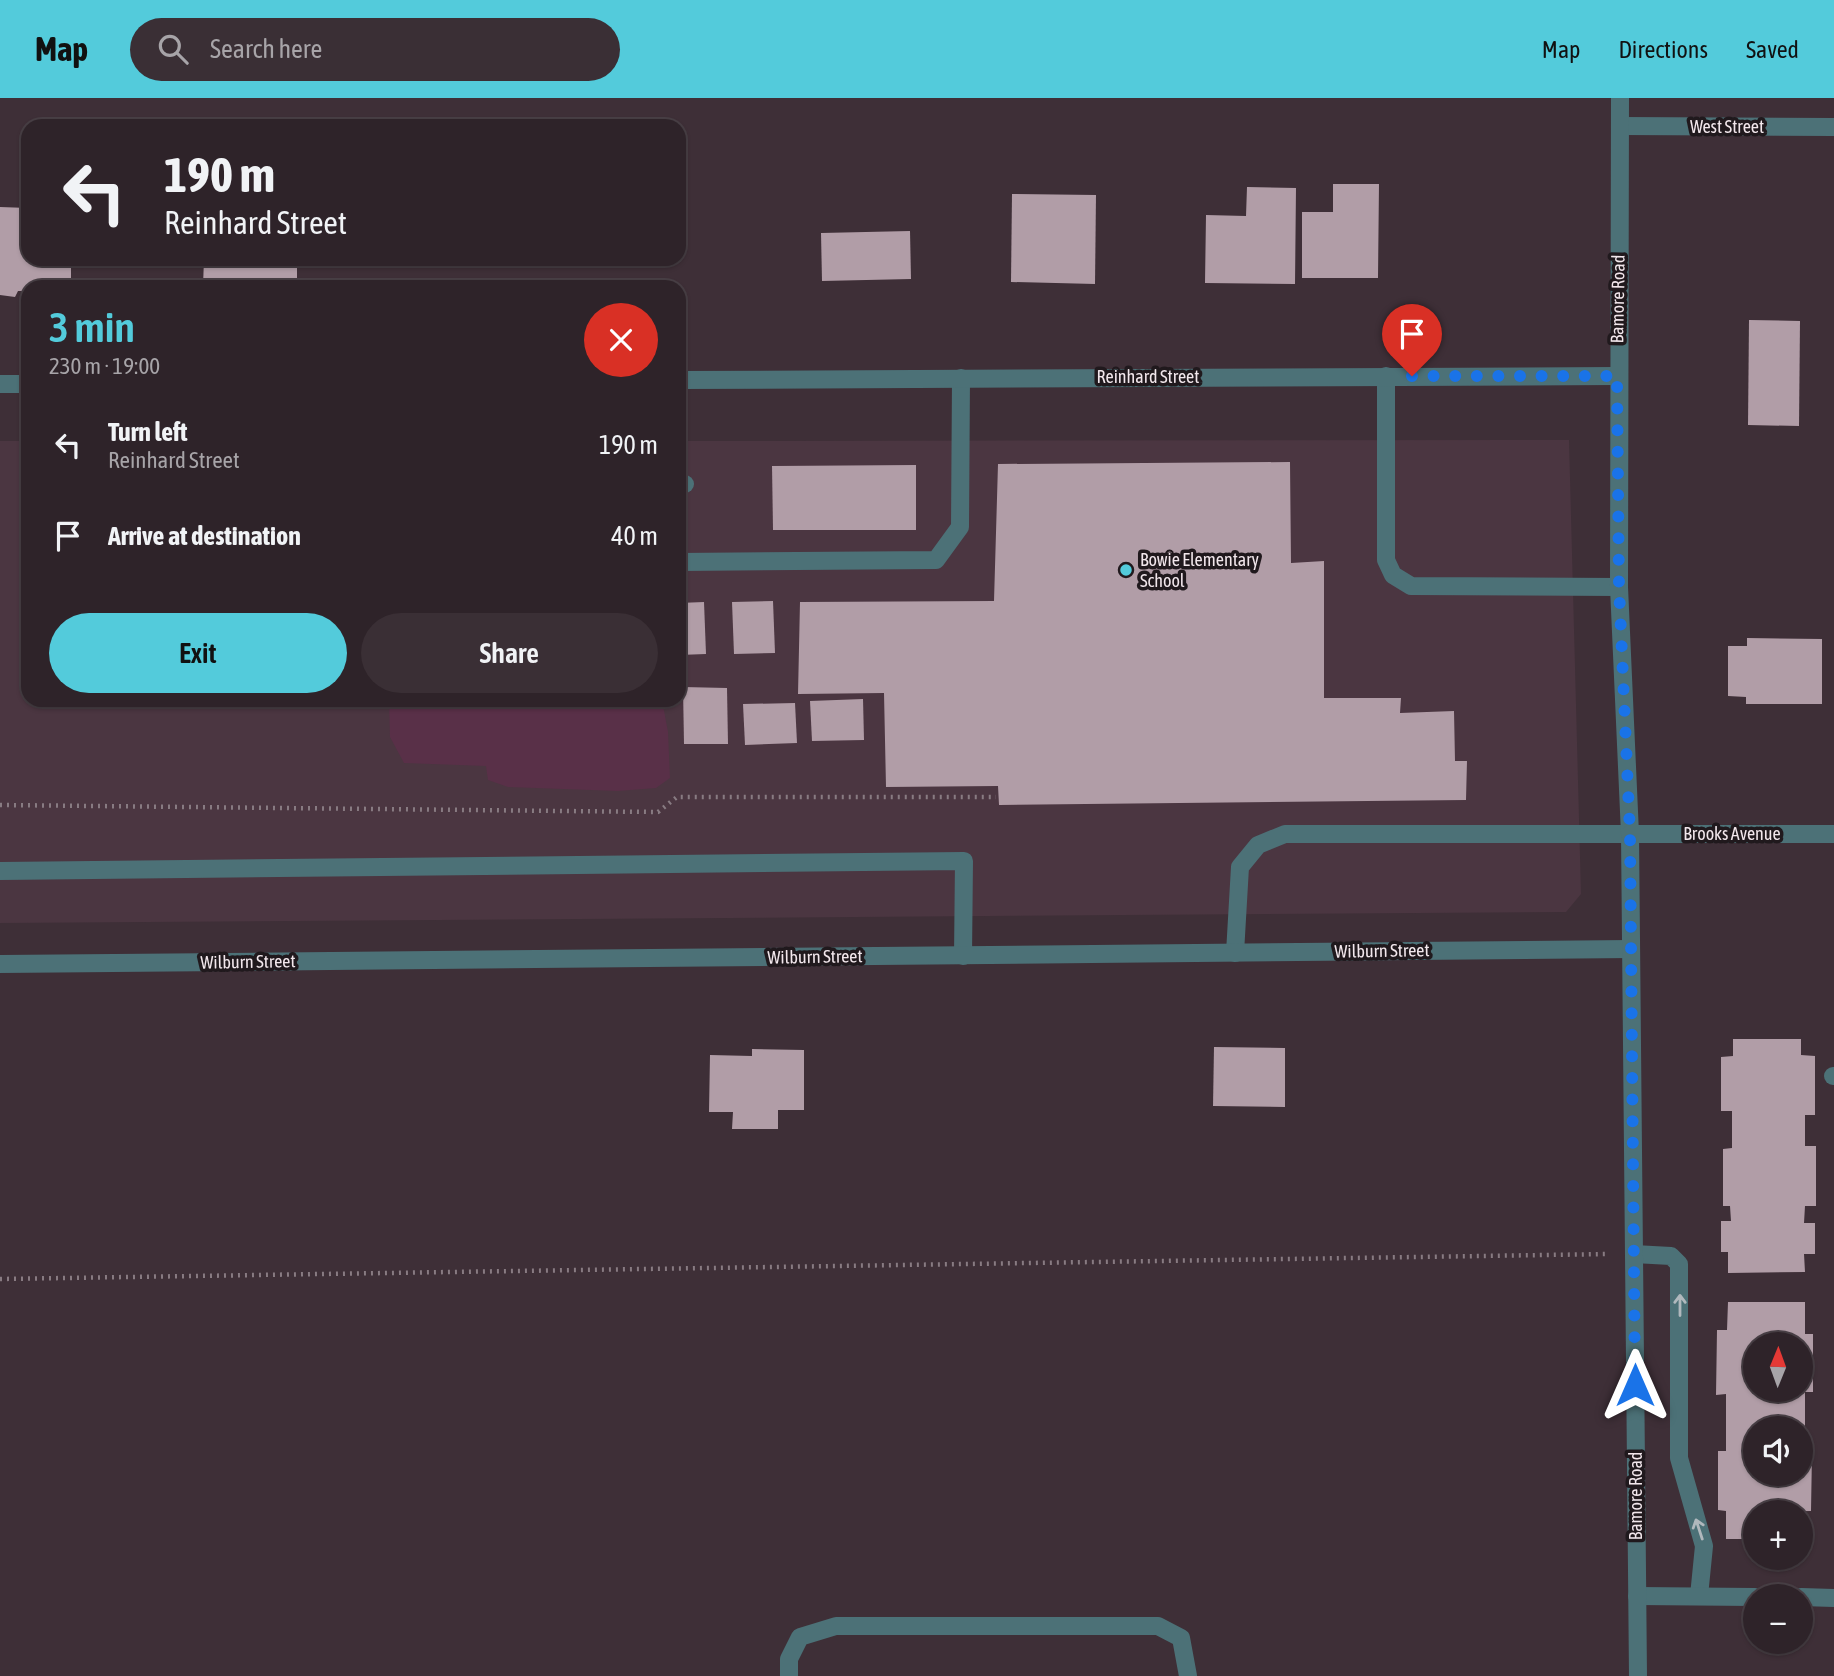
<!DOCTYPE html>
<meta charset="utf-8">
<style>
:root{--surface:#2e2329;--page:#3a2f35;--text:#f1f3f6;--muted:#a7a4a8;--line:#494046;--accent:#53cbdb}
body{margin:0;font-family:"Asap Condensed",sans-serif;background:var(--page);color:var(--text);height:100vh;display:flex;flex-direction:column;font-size:26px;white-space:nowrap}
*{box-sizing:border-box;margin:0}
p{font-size:23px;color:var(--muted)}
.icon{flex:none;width:38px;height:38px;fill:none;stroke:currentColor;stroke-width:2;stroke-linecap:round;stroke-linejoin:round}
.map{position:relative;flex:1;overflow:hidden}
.drawer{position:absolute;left:21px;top:182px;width:665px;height:427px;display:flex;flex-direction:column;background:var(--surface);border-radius:21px;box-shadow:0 2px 5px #0004,0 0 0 2px var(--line)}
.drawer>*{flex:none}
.guide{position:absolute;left:21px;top:21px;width:665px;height:147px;border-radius:21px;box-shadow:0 2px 5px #0004,0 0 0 2px var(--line);background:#2e2329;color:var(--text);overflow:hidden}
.needle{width:46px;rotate:1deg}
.buttons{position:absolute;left:1743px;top:1234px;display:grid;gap:14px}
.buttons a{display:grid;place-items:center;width:70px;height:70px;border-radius:50%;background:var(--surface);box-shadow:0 2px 5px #0004,0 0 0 2px var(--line);font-size:35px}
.pin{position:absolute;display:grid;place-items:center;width:60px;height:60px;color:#fff;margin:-72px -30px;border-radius:50% 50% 50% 0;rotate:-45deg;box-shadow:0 0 7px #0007}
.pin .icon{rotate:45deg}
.me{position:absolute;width:77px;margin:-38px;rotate:0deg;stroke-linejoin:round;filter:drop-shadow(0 0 5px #0008)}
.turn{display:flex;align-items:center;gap:24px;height:147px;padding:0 28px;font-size:32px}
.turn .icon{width:91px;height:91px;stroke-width:2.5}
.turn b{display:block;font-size:49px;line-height:60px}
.round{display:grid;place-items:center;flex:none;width:74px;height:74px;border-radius:37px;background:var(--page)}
.headline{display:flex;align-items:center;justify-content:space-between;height:119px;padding:0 28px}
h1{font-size:42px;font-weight:600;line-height:52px;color:var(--accent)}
.cta{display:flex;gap:14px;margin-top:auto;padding:14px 28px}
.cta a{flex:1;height:80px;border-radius:42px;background:var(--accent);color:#111;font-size:28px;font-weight:600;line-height:80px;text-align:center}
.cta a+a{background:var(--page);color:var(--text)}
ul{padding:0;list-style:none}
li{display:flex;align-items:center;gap:21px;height:91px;padding:0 28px}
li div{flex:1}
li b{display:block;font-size:26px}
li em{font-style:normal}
header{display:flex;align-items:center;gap:42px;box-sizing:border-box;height:98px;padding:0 35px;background:var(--accent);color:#111}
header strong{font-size:33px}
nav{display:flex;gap:38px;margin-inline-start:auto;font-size:24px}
.search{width:490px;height:63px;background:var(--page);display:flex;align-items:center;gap:18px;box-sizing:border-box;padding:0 24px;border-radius:38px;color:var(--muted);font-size:26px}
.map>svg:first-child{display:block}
.built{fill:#4b3641}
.green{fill:#593048}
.building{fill:#b19da7;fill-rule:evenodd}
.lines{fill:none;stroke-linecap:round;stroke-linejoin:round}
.path{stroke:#887b82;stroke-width:4.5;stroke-dasharray:2 5;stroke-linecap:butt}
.service{stroke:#4c7177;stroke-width:18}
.minor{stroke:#4c7177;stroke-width:18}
.tertiary{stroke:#4c7177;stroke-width:18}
.oneway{stroke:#b0b8bd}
.route{stroke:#1a73e8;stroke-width:12;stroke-dasharray:0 21.6}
.poi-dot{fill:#53cbdb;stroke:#20191d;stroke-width:2.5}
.labels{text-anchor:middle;stroke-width:7;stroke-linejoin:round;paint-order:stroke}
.street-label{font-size:18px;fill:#f2e7ec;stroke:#20191d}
.poi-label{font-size:18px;fill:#f2e7ec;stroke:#20191d;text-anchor:start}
</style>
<header>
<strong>Map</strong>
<div class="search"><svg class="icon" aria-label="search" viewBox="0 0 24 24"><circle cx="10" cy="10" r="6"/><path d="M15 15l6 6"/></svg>Search here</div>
<nav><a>Map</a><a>Directions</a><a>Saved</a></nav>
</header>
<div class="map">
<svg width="1834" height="1578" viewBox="0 0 1834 1578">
<rect width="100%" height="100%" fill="#3e2f37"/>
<!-- built -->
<polygon class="built" points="1569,342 1581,796 1566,814 0,825 0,343 28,343 28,602 679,602 679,343"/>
<!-- green -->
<polygon class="green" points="389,602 662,602 668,634 670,680 656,690 618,693 508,689 488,682 486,668 404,665 390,639"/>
<!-- building -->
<g class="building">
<polygon points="1333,86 1379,86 1378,180 1302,180 1302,114 1333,114"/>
<polygon points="1247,89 1296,90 1295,186 1205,185 1206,117 1246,118"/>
<polygon points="1012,96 1096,97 1095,186 1011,184"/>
<polygon points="0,109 28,110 28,161 71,161 71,189 28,189 28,193 18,193 15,199 0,197"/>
<polygon points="910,133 911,181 822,183 821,135"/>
<polygon points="204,161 297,161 297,189 203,188"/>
<polygon points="1749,222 1800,223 1799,328 1748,327"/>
<polygon points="1290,364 1291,465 1324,463 1324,600 1401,600 1400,615 1454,613 1455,663 1467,663 1466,702 999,707 998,688 886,689 884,595 798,596 800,504 994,503 998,366"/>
<polygon points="916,367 916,432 773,432 772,368"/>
<polygon points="773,503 775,555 734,556 732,504"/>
<polygon points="704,504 706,556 679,557 679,505"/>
<polygon points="1747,540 1822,541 1822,606 1746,606 1746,599 1728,598 1728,548 1747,548"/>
<polygon points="683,589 727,590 728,646 684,646"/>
<polygon points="863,601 864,642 812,643 810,603"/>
<polygon points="795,605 797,645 745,647 743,606"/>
<polygon points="1733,941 1801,941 1801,957 1815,958 1815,1017 1805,1017 1805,1048 1816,1048 1816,1108 1805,1108 1804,1125 1815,1125 1815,1156 1804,1156 1805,1174 1728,1175 1728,1154 1721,1154 1721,1123 1731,1123 1730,1108 1723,1108 1723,1051 1732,1050 1732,1013 1721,1013 1721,959 1733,958"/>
<polygon points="1214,949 1285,950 1285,1009 1213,1008"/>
<polygon points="752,951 804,952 804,1012 778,1012 778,1031 732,1031 733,1014 709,1014 710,957 752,958"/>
<path d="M 1728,1204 L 1805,1204 L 1805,1236 L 1813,1236 L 1813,1294 L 1805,1294 L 1805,1355 L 1812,1355 L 1811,1413 L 1755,1414 L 1755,1441 L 1726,1441 L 1726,1413 L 1718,1412 L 1718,1353 L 1726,1353 L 1726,1296 L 1716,1297 L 1717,1232 L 1727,1232 ZM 1755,1246 L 1801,1246 L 1801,1292 L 1755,1292 ZM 1755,1330 L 1801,1330 L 1801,1376 L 1755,1376 Z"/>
</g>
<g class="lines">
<!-- path -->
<g class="path">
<polyline points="0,707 658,714 677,699 996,699"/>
<polyline points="0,1181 1609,1156"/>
</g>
<!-- service -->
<g class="service">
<polyline points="1620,28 1834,29"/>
<polyline points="1386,278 1386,462 1393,477 1411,488 1619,489"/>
<polyline points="679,386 685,386"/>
<polyline points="679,464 936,462 960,429 961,280"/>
<polyline points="0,773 964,763 963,858"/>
<polyline points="1235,855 1240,769 1258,747 1285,736 1630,736"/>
<polyline points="1833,978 1834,978"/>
<polyline points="1634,1156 1671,1158 1679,1166 1679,1360 1704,1448 1699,1498"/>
<polyline points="1637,1498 1755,1499"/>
<polyline points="1801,1499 1834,1500"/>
<polyline points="789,1578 789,1561 800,1539 836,1528 1158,1528 1181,1540 1188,1578"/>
</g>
<!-- minor -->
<g class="minor">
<polyline points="679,282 1617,278"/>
<polyline points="0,286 28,286"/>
<polyline points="0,866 1631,851"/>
</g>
<!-- tertiary -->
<g class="tertiary">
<polyline points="1620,0 1619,489 1630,736 1638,1578"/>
<polyline points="1630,736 1834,736"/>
</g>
</g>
<!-- one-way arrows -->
<defs><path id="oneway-shaft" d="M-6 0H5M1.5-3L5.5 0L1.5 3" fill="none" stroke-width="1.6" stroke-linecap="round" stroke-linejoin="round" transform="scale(1.75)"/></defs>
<g class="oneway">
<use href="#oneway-shaft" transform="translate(1680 1207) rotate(-90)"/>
<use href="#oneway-shaft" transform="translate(1699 1431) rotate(-108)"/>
</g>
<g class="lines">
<!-- route -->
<polyline class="route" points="1412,278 1617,278 1619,489 1630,736 1635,1287"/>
</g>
<!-- markers -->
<circle class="poi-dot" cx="1126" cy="472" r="7"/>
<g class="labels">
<!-- street labels -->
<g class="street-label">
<text x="1727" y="35">West Street</text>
<text transform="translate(1618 201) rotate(-89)" y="6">Bamore Road</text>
<text x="1148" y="285">Reinhard Street</text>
<text x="1732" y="742">Brooks Avenue</text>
<text transform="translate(1382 853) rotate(-1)" y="6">Wilburn Street</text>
<text transform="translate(815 859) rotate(-1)" y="6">Wilburn Street</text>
<text transform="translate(248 864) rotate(-1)" y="6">Wilburn Street</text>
<text transform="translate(1636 1398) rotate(-90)" y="6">Bamore Road</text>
</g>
<!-- poi labels -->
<g class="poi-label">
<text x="1140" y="468">Bowie Elementary<tspan x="1140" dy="21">School</tspan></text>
</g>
</g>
</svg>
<div class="buttons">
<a><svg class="needle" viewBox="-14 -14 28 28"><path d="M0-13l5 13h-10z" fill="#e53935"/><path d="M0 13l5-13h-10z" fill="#a7a4a8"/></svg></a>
<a><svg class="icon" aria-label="sound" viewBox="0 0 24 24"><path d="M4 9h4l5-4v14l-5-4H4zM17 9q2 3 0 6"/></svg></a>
<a>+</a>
<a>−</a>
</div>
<div class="pin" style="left:1412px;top:278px;background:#d93025"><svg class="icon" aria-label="arrive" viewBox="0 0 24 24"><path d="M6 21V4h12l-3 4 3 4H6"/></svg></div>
<svg class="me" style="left:1635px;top:1287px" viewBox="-20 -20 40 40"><path d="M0-17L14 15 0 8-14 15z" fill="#1a73e8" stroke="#fff" stroke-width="4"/></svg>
<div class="guide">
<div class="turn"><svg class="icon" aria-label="left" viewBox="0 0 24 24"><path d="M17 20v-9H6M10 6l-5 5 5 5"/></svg><div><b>190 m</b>Reinhard Street</div></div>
</div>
<section class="drawer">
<div class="headline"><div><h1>3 min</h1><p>230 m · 19:00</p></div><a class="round" style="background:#d93025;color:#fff"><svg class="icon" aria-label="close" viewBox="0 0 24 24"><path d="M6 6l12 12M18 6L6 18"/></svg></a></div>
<ul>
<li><svg class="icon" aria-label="left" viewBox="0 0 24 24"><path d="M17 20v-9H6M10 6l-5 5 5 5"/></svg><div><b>Turn left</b><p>Reinhard Street</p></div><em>190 m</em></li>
<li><svg class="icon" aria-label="arrive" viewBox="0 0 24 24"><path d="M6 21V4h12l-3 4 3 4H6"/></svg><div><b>Arrive at destination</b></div><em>40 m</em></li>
</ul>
<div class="cta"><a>Exit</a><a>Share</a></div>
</section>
</div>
